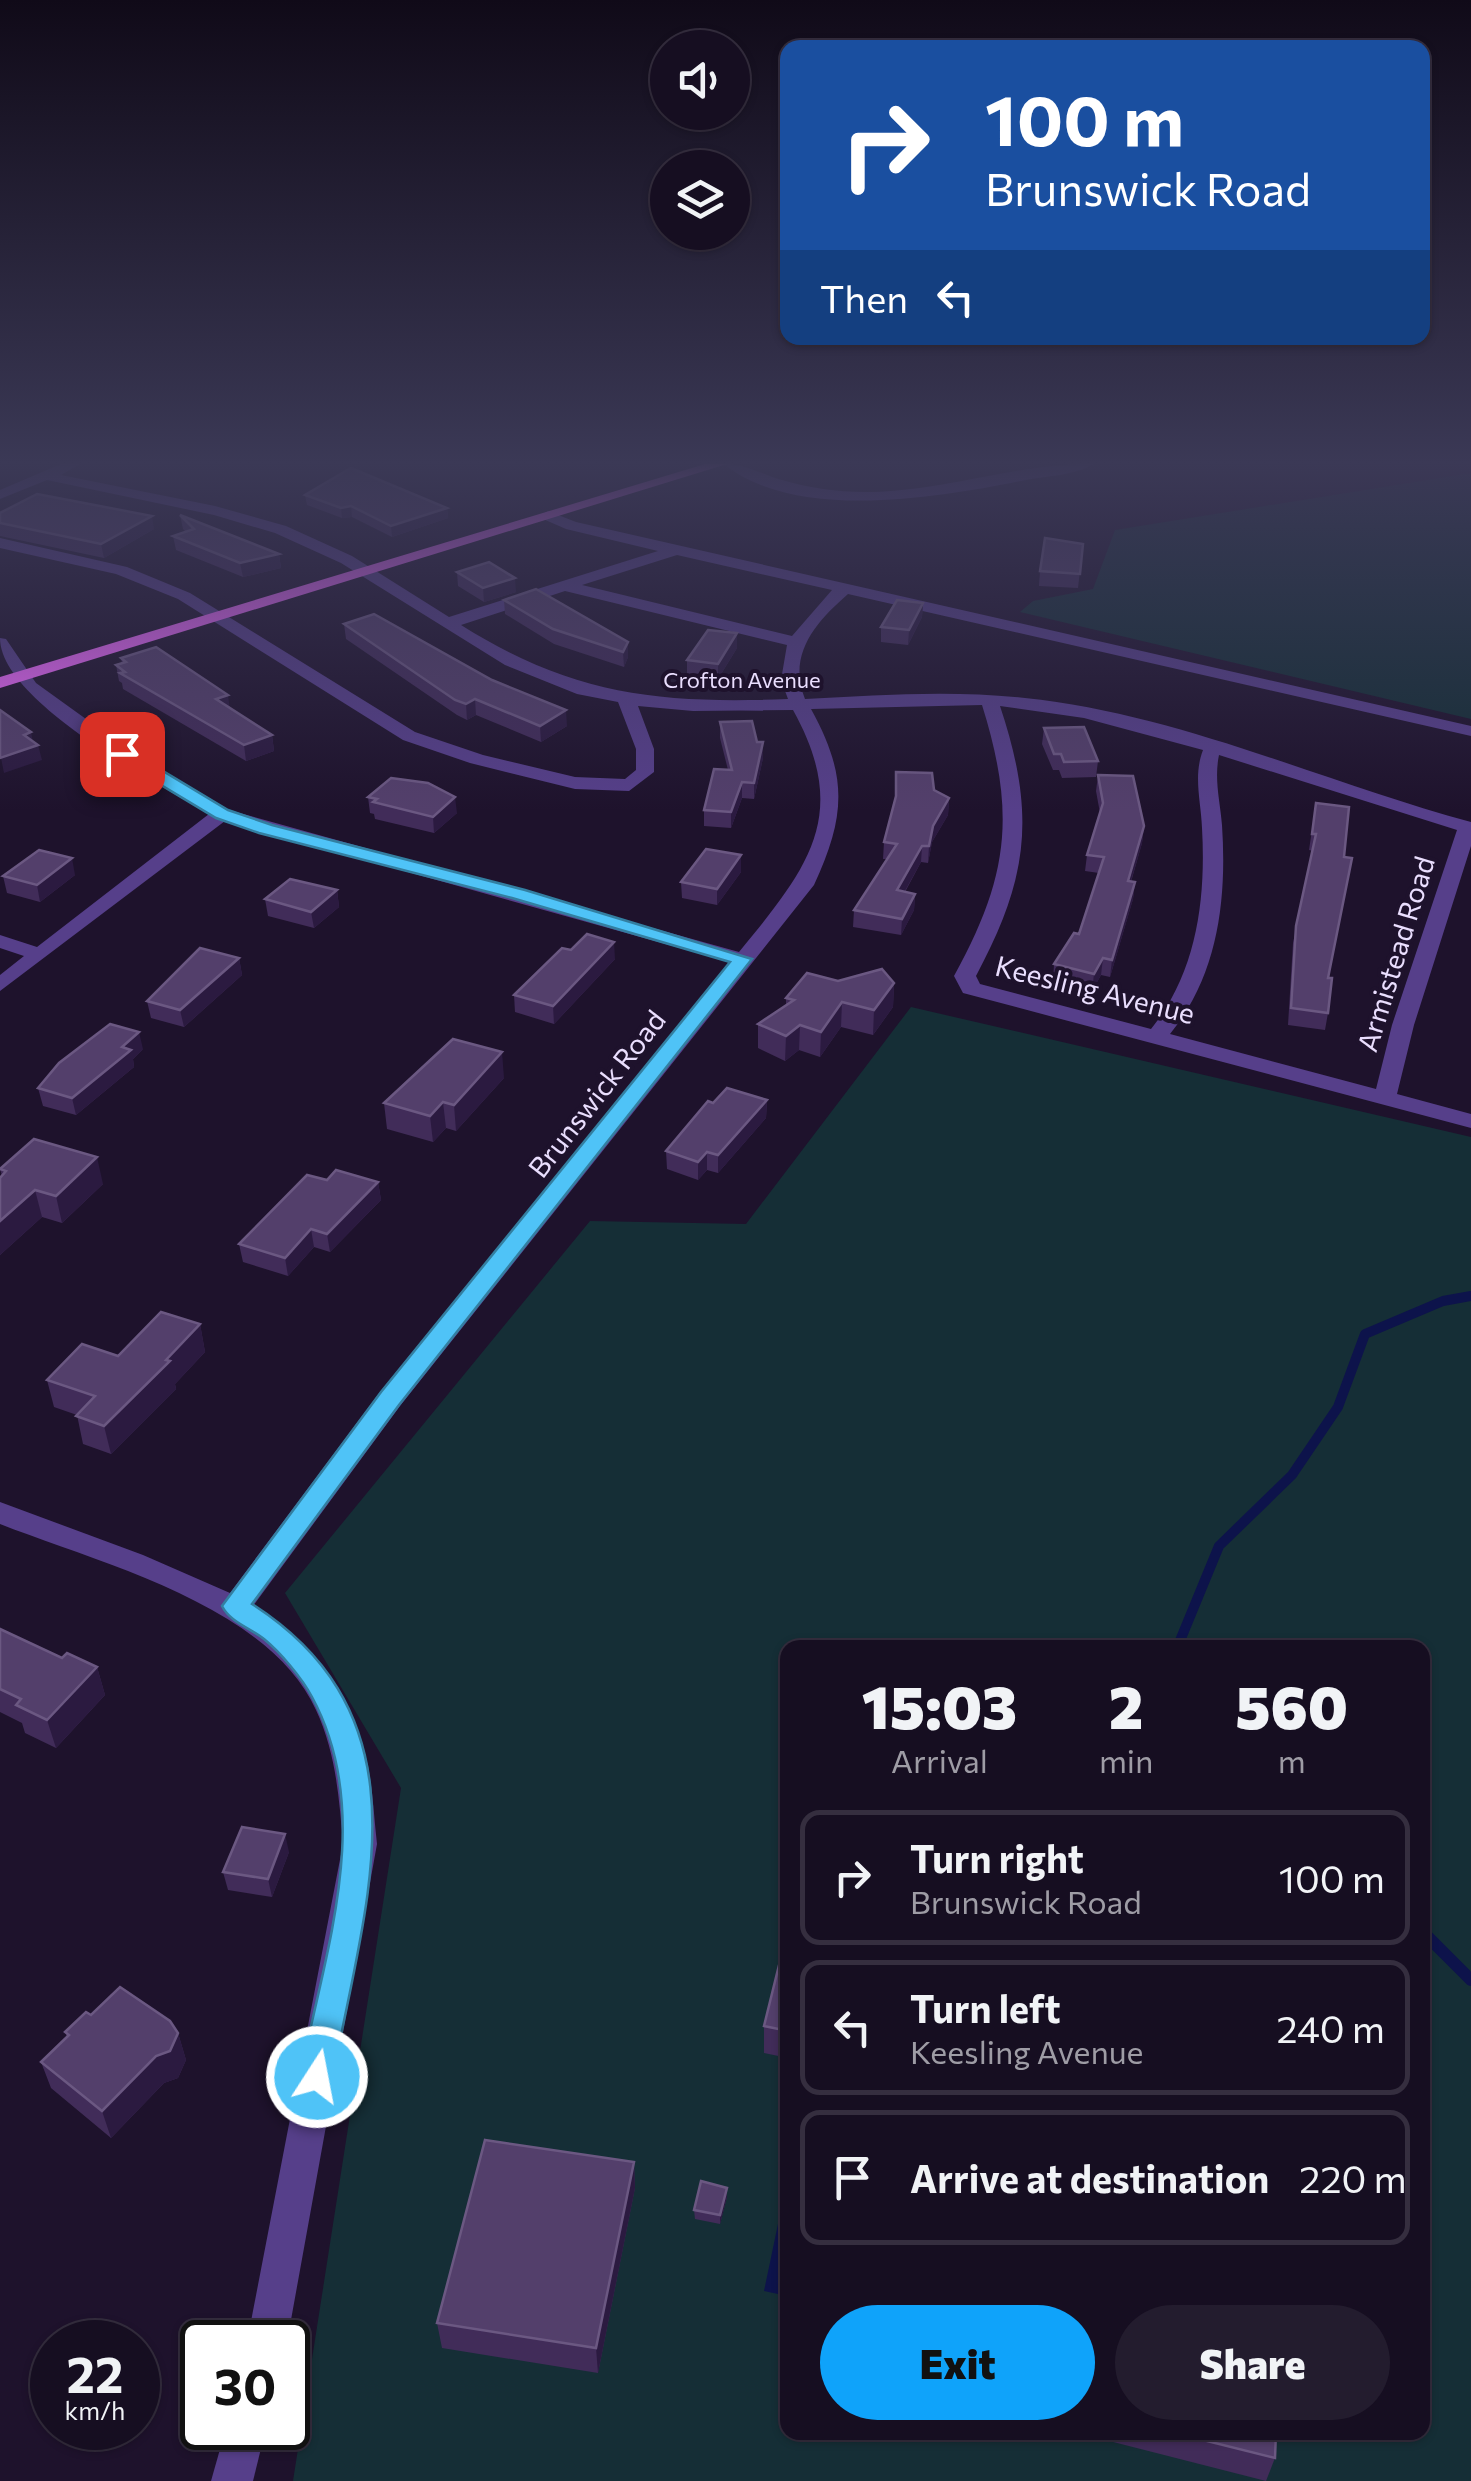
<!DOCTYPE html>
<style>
:root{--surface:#160e21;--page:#231c2e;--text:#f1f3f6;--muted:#9e9ca5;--line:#352e3f;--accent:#0fa3fa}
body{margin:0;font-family:Commissioner,sans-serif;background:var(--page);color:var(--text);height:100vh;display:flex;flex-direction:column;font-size:38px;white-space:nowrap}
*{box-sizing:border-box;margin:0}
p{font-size:32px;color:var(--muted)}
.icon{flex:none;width:55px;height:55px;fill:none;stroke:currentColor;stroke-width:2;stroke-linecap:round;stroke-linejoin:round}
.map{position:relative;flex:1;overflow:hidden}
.sheet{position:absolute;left:780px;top:1640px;width:650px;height:800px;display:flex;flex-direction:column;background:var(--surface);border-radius:20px;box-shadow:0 2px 8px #0004,0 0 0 2px var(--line)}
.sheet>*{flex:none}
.hud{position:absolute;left:780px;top:40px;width:650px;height:305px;border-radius:20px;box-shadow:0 2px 8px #0004,0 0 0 2px var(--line);background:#1a4fa0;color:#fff;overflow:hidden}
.tools{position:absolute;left:650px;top:30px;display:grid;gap:20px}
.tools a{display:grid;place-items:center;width:100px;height:100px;border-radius:50%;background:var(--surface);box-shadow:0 2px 8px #0004,0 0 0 2px var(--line);font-size:50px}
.speed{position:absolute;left:30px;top:2320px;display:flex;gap:20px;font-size:50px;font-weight:700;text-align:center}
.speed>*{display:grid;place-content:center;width:130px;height:130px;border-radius:50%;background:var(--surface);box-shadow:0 2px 8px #0004,0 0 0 2px var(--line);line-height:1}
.speed small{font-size:25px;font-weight:400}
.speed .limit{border:5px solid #111;border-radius:15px;background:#fff;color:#111}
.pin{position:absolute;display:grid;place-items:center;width:85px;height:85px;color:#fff;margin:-42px;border-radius:20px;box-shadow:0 5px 15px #0006}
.me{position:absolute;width:110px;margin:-55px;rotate:11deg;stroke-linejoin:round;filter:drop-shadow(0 0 8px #0008)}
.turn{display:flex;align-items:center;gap:35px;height:210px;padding:0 40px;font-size:45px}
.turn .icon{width:130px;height:130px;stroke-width:2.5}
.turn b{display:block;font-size:70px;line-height:85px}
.then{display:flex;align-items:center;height:95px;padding:0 40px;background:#0003;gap:20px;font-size:38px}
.eta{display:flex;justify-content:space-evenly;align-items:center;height:170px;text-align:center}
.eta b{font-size:60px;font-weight:800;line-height:70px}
.primary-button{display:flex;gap:20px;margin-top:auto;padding:20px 40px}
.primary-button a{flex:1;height:115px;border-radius:60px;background:var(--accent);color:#111;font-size:40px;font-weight:800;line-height:115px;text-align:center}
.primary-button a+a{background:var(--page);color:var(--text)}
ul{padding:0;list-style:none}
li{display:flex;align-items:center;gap:30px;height:135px;margin:0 20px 15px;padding:0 20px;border:5px solid var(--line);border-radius:20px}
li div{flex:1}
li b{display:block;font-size:38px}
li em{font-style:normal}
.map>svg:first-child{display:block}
.green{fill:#152e36;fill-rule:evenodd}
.water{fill:#0d134b}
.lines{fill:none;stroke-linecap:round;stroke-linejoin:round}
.stream-far1{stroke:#0d134b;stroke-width:10}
.stream{stroke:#0d134b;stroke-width:12}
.minor{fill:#563f8a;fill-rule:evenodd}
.major{fill:#ec68fc;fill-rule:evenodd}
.wall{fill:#412c59}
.shaded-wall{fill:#2b1a40}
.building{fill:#533f6b;stroke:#6b5882;stroke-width:2.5}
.route{fill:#4fc3f7;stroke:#337fa1;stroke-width:2.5}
.labels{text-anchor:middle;stroke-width:8;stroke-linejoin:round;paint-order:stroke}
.far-street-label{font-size:22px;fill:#eadefe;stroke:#1e122c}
.street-label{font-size:28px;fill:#eadefe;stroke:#1e122c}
</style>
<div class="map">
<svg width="1471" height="2481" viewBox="0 0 1471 2481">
<rect width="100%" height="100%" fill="#1e122c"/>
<!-- green -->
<g class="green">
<polygon points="1471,473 1471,719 1020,612 1033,601 1093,589 1115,530"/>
<path d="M 911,1007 L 1471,1137 L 1471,2481 L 293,2481 L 401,1788 L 285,1593 L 590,1221 L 746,1224 ZM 788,1648 L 1422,1648 L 1422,2432 L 788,2432 Z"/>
</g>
<!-- water -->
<polygon class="water" points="783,2200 788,2201 787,2296 764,2291"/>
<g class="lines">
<!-- stream-far1 -->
<polyline class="stream-far1" points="1177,1648 1219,1546 1292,1475 1338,1407 1365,1334 1443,1301 1471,1296"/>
<!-- stream -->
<polyline class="stream" points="1422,1931 1471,1980"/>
<!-- minor -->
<g class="minor">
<path d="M 61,464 L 80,464 L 61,475 L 215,506 L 286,526 L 352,556 L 449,617 L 658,551 L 566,529 L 543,519 L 540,516 L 548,511 L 576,522 L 1471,726 L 1471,736 L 848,594 C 816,622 787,654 805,699 C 879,695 952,690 1025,698 C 1179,714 1323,782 1471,822 L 1471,846 L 1414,1025 L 1397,1094 L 1471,1114 L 1471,1128 L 963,993 L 954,976 C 1009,876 1016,814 982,705 L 811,709 C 848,776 846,816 814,885 L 400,1406 L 253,1606 C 310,1640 355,1701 368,1766 C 373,1792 374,1818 377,1844 L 287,2342 L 247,2342 L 343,1844 C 339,1797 336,1753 316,1710 C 269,1605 99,1563 0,1524 L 0,1502 L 143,1555 L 230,1593 L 380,1392 L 730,962 L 225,821 L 0,991 L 0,975 L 24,956 L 0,948 L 0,935 L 37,947 L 209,814 C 157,783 0,701 0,638 L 6,639 L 36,683 L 129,750 L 229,810 L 739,952 C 807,869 852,816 793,710 L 693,711 L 638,706 L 654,749 L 654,772 L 629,791 L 575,789 L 470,763 L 403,740 L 178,599 L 116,574 L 0,548 L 0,538 L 127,567 L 190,593 L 415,732 L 483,755 L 575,777 L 625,779 L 636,770 L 636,749 L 618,702 L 577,694 L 505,665 L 341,563 L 275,533 L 214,515 L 47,480 L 0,499 L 0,490 ZM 677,555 L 832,590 L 792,636 L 582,585 ZM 565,591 L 787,645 L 781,680 L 788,699 C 659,704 572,695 461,625 ZM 1000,706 L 1084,718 L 1203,750 C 1193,776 1201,801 1202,828 C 1206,899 1197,972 1151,1029 L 980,984 L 976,976 C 1029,877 1036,814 1000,706 ZM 1219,755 L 1457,830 L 1392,1025 L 1376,1089 L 1170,1034 C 1218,975 1227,900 1222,825 C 1220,801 1214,779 1219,755 Z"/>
<path d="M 724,464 C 746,464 761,474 782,480 C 809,488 837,492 865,492 C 943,492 1017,463 1093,464 C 1077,475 1047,476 1026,480 C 943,497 796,523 724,464 Z"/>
<polygon points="226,2428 266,2428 253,2481 211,2481"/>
</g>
<!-- major -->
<polygon class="major" points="705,464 727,464 0,688 0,677"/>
</g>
<!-- wall -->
<g class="wall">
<polygon points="305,495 447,508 448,518 392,537 352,517 342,518 307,505"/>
<polygon points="180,515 279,554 281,568 243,577 176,550 173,536 186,532 183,529"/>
<polygon points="0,523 154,529 104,558 0,536"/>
<polygon points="1083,544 1078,588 1039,586 1040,571"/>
<polygon points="457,572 516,592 484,602 458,586"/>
<polygon points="504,600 628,642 628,657 624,667 554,644 505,614"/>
<polygon points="923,603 922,617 908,645 881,642 881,627"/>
<polygon points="344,624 567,726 541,742 476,715 467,720 457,715 346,639"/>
<polygon points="737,648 718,679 687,675 687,660"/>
<polygon points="121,658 230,708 272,735 274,751 246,761 123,689 122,683 119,681 116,665 122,664"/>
<polygon points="720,722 757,742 763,742 763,758 754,799 742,798 731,828 704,826 704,810 728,770 720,738"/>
<polygon points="1044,728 1098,761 1096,777 1062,778 1059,770 1053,770 1042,744"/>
<polygon points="1098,775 1144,826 1142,843 1131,882 1135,882 1133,899 1110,977 1101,975 1092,991 1053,982 1054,964 1079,934 1099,873 1085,871 1087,855 1100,813 1096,791"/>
<polygon points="934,790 949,798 948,815 932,842 928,863 921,862 905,892 915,894 914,910 901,935 853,927 854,910 887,859 883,859 884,842"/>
<polygon points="368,797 457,813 434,833 375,819 374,814 370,813"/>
<polygon points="1316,803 1328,978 1328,1013 1325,1030 1288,1025 1293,943 1313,851 1309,850"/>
<polygon points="741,855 741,872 717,905 682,898 681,882"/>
<polygon points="75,875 40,902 7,893 3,876"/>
<polygon points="337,890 339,907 314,928 268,916 265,899"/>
<polygon points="571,950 615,959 554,1024 515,1012 514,995"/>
<polygon points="239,958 242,975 184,1027 151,1018 147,1001"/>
<polygon points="838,981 894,983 893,1007 873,1035 841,1027 820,1057 799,1050 785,1061 758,1048 758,1024 786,1005 786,998"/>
<polygon points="143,1049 133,1059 134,1067 76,1115 43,1106 38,1088"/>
<polygon points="504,1078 456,1131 446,1128 433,1142 387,1129 384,1103"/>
<polygon points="767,1100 766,1118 718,1173 707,1170 698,1180 667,1169 666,1151 713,1103"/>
<polygon points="0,1169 103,1184 62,1223 42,1217 0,1255 0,1178 2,1176"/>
<polygon points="327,1180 378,1182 381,1200 330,1252 314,1247 288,1276 243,1262 239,1244"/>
<polygon points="200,1324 205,1352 175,1384 176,1389 111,1454 83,1444 77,1415 54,1407 47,1380 118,1356"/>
<polygon points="0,1629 62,1658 97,1667 105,1695 56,1748 25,1733 22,1723 0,1712"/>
<polygon points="289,1852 272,1897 228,1890 223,1872"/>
<polygon points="788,1950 788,2058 764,2053 764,2026"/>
<polygon points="91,2015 178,2033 186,2060 178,2078 164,2083 111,2138 51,2088 41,2062 67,2037 65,2032"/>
<polygon points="634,2162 635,2188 598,2373 442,2348 437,2323"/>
<polygon points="727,2197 720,2224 695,2219 694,2210"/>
<polygon points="1074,2432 1276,2432 1275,2458 1266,2481"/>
</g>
<!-- shaded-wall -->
<g class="shaded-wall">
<polygon points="351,506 352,517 342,518 341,508"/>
<polygon points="447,508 448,518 392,537 391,526"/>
<polygon points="152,516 154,529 104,558 101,544"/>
<polygon points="279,554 281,568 243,577 240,563"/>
<polygon points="515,578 516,592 484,602 483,588"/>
<polygon points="923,603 922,617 908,645 909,630"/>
<polygon points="737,633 737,648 718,679 718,664"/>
<polygon points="628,642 628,657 624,667 623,652"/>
<polygon points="228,695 230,710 216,699"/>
<polygon points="475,699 476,715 467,720 466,704"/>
<polygon points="566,710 567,726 541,742 540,726"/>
<polygon points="31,732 34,747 38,745 42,760 4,773 1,758 24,735"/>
<polygon points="272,735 274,751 246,761 244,745"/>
<polygon points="763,742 763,758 754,799 754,783"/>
<polygon points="742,782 742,798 731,828 731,812"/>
<polygon points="455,797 457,813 434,833 433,817"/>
<polygon points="949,798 948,815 932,842 928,863 929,846 933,826"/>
<polygon points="1144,826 1142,843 1126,898 1128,881"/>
<polygon points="922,846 921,862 896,907 897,890"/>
<polygon points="741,855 741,872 717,905 717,889"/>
<polygon points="72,858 75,875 40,902 37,885"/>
<polygon points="1135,882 1133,899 1110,977 1112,960"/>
<polygon points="337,890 339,907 314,928 311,912"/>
<polygon points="915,894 914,910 901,935 902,919"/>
<polygon points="614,942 615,959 554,1024 553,1006"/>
<polygon points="239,958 242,975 184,1027 180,1010"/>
<polygon points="1103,958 1101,975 1092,991 1094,974"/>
<polygon points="894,983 893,1007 873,1035 874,1010"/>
<polygon points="842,1002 841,1027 820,1057 821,1032"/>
<polygon points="800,1025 799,1050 785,1061 786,1036"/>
<polygon points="139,1032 143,1049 133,1059 134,1067 76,1115 72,1098"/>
<polygon points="502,1052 504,1078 456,1131 454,1105"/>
<polygon points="767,1100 766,1118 718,1173 718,1155"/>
<polygon points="443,1102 446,1128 433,1142 430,1116"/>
<polygon points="707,1152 707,1170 698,1180 698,1162"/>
<polygon points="97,1157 103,1184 62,1223 56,1196"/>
<polygon points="378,1182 381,1200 330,1252 327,1234"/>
<polygon points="35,1190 42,1217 0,1255 0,1221"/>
<polygon points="311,1229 314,1247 288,1276 285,1258"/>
<polygon points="200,1324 205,1352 175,1384 176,1389 111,1454 104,1426"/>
<polygon points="97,1667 105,1695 56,1748 47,1720"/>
<polygon points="285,1834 289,1852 272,1897 268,1879"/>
<polygon points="178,2033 186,2060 178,2078 164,2083 111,2138 102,2111"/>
<polygon points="634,2162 635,2188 598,2373 596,2348"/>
<polygon points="727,2188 727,2197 720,2224 720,2215"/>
</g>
<!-- building -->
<g class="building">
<polygon points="351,468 447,508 391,526 351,506 341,508 305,495"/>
<polygon points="37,494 152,516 101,544 0,523 0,513"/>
<polygon points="180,515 279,554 240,563 173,536 194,529"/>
<polygon points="1045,538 1083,544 1080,574 1040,571"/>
<polygon points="489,562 515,578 483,588 457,572"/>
<polygon points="536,589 628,642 623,652 553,629 504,600"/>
<polygon points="897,600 923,603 909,630 881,627"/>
<polygon points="374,614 492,680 566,710 540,726 475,699 466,704 455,700 344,624"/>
<polygon points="708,630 737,633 718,664 687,660"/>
<polygon points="156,647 228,695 216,699 272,735 244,745 120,673 125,672 116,665 126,662 121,658"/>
<polygon points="0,710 31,732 24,735 38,745 0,758"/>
<polygon points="752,721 757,742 763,742 754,783 742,782 731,812 704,810 714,769 732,770 720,722"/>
<polygon points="1084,727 1098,761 1064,762 1061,754 1054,754 1044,728"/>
<polygon points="896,772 932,773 934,790 949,798 933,826 929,846 922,846 897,890 915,894 902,919 854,910 897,844 884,842 896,796"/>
<polygon points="1098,775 1133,776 1144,826 1128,881 1135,882 1112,960 1103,958 1094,974 1054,964 1074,933 1079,934 1104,857 1087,855 1103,803"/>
<polygon points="391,778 428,783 455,797 433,817 373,802 377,799 368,797"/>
<polygon points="1316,803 1349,807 1344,857 1352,858 1328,978 1332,978 1328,1013 1291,1008 1296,926 1316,834 1312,834"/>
<polygon points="706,849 741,855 717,889 681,882"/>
<polygon points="39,850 72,858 37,885 3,876"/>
<polygon points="290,879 337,890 311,912 265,899"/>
<polygon points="587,934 614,942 553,1006 514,995 562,948 571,950"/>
<polygon points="200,948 239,958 180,1010 147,1001"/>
<polygon points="882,969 894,983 874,1010 842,1002 821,1032 800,1025 786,1036 758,1024 794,1000 786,998 807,973 838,981"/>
<polygon points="110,1024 139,1032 122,1047 131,1050 72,1098 38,1088 59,1063"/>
<polygon points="453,1039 502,1052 454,1105 443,1102 430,1116 384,1103"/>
<polygon points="727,1088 767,1100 718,1155 707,1152 698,1162 666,1151 708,1101 713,1103"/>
<polygon points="34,1139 97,1157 56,1196 35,1190 0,1221 0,1178 6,1171 0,1169"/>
<polygon points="336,1170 378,1182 327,1234 311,1229 285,1258 239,1244 307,1175 327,1180"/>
<polygon points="161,1312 200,1324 166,1360 170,1361 104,1426 76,1416 95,1396 47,1380 82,1344 118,1356"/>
<polygon points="0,1629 62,1658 67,1653 97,1667 47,1720 16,1705 21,1699 0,1689"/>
<polygon points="242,1827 285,1834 268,1879 223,1872"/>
<polygon points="783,1949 788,1950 788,2031 764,2026"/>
<polygon points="120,1987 170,2021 178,2033 170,2051 156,2056 102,2111 41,2062 69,2035 65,2032 86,2012 91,2015"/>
<polygon points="485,2140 634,2162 596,2348 437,2323"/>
<polygon points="701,2181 727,2188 720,2215 694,2210"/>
<polygon points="1171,2432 1276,2432 1275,2458"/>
</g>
<!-- sky -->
<linearGradient id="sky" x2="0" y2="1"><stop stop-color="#100a18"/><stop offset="0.57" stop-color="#3b3956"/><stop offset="1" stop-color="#3b3956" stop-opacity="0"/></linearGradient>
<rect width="1471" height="811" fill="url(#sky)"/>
<!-- route -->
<path class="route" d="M 116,750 L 128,750 L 228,810 L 272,825 L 525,890 L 752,959 L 399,1405 L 252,1604 C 434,1721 364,1904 333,2077 L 328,2088 L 317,2092 L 305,2088 L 300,2077 C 324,1954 376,1815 312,1697 C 302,1678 280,1652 264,1639 C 250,1628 230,1622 222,1606 L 381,1392 L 730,962 L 512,898 L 259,833 L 216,818 L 116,758 Z"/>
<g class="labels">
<!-- far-street labels -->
<g class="far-street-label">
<text x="742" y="688">Crofton Avenue</text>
</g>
<!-- street labels -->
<g class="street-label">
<text transform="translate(1396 954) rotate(-73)" y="10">Armistead Road</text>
<text transform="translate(1095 990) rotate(14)" y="10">Keesling Avenue</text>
<text transform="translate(597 1094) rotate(-52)" y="10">Brunswick Road</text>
</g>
</g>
</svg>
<div class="tools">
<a><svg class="icon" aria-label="sound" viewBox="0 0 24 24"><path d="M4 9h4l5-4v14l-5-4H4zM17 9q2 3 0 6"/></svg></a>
<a><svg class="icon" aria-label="layers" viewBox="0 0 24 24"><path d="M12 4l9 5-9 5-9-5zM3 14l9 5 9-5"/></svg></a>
</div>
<div class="speed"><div>22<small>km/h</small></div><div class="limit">30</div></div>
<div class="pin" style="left:122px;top:754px;background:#d93025"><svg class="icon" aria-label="arrive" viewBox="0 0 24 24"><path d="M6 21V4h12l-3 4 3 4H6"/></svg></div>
<svg class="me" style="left:317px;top:2077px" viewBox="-20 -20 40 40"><circle r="17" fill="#4fc3f7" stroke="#fff" stroke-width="3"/><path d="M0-11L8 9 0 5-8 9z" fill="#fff"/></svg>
<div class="hud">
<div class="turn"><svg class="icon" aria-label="right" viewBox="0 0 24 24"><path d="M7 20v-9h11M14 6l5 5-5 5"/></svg><div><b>100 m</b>Brunswick Road</div></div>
<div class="then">Then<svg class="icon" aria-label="left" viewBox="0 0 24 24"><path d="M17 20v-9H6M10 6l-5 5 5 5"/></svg></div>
</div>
<section class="sheet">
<div class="eta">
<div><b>15:03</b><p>Arrival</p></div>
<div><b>2</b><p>min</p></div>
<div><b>560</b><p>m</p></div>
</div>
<ul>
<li><svg class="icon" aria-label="right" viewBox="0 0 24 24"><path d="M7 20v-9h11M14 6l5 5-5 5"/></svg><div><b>Turn right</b><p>Brunswick Road</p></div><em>100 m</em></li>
<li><svg class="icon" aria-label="left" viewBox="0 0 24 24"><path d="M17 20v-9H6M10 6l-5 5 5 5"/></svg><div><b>Turn left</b><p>Keesling Avenue</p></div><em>240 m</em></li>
<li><svg class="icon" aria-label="arrive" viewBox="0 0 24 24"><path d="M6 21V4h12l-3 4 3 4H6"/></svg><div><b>Arrive at destination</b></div><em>220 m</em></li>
</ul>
<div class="primary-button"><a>Exit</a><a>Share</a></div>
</section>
</div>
